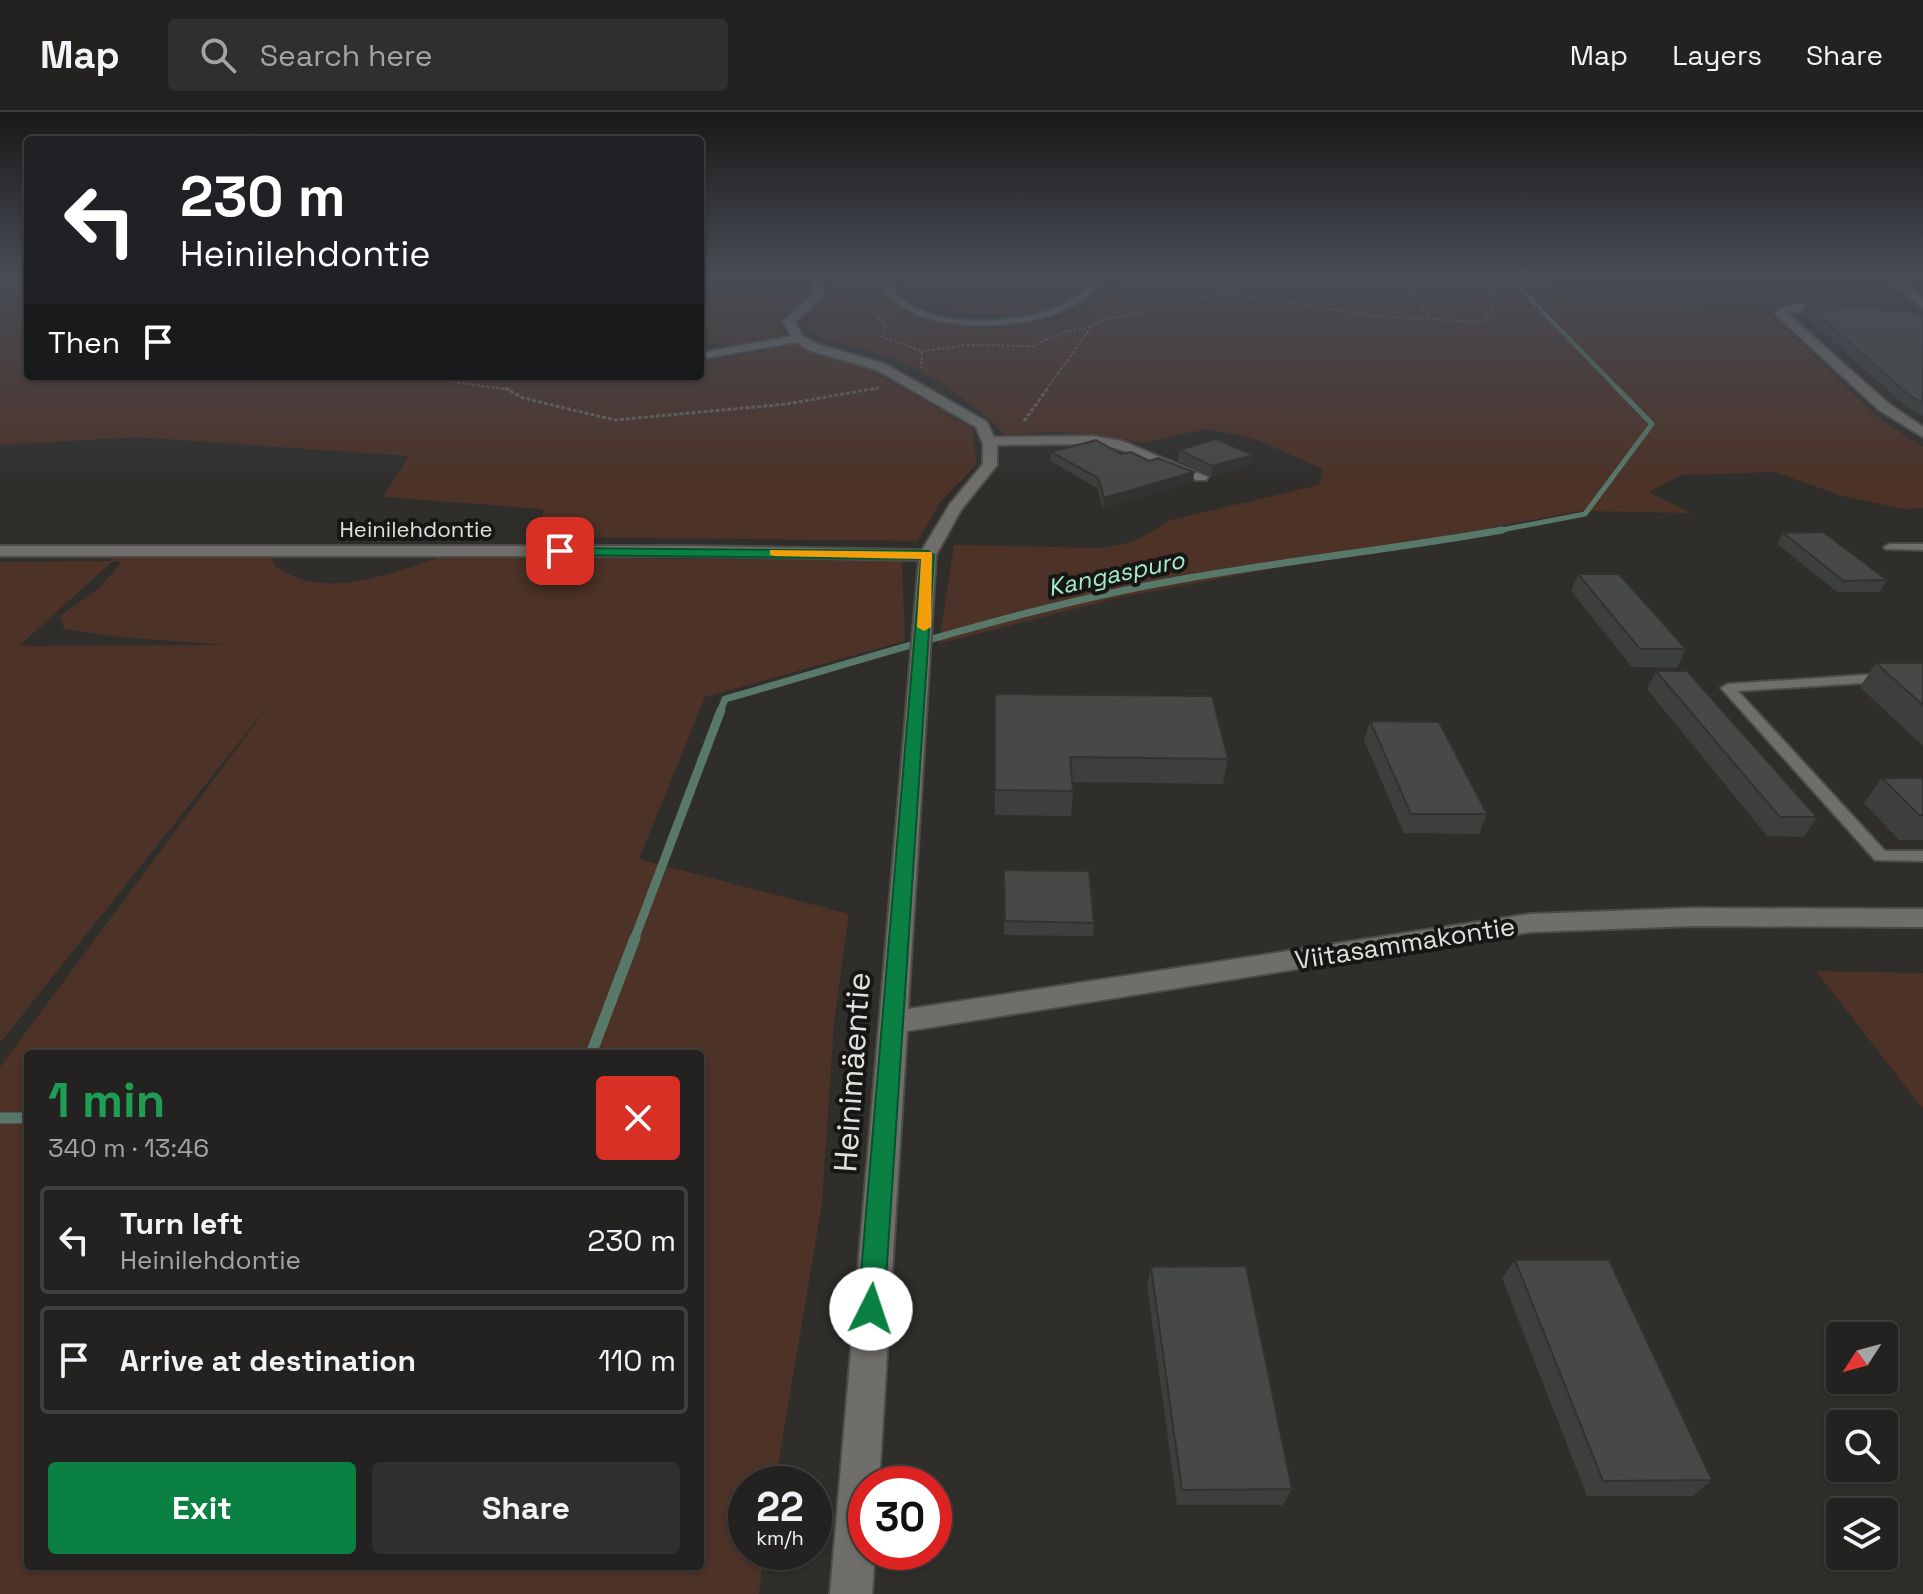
<!DOCTYPE html>
<meta charset="utf-8">
<style>
:root{--surface:#232220;--page:#2f2f2d;--text:#f1f3f6;--muted:#a3a4a5;--line:#403f3e;--accent:#0b8043}
body{margin:0;font-family:"Space Grotesk",sans-serif;background:var(--page);color:var(--text);height:100vh;display:flex;flex-direction:column;font-size:30px;white-space:nowrap}
*{box-sizing:border-box;margin:0}
p{font-size:26px;color:var(--muted)}
.icon{flex:none;width:44px;height:44px;fill:none;stroke:currentColor;stroke-width:2;stroke-linecap:round;stroke-linejoin:round}
.map{position:relative;flex:1;overflow:hidden}
.sheet{position:absolute;left:24px;top:938px;width:680px;height:520px;display:flex;flex-direction:column;background:var(--surface);border-radius:8px;box-shadow:0 2px 6px #0004,0 0 0 2px var(--line)}
.sheet>*{flex:none}
.top-card{position:absolute;left:24px;top:24px;width:680px;height:244px;border-radius:8px;box-shadow:0 2px 6px #0004,0 0 0 2px var(--line);background:#202124;color:#fff;overflow:hidden}
.needle{width:52px;rotate:234deg}
.fabs{position:absolute;left:1826px;top:1210px;display:grid;gap:16px}
.fabs a{display:grid;place-items:center;width:72px;height:72px;border-radius:8px;background:var(--surface);box-shadow:0 2px 6px #0004,0 0 0 2px var(--line);font-size:40px}
.speed{position:absolute;left:728px;top:1354px;display:flex;gap:16px;font-size:40px;font-weight:700;text-align:center}
.speed>*{display:grid;place-content:center;width:104px;height:104px;border-radius:50%;background:var(--surface);box-shadow:0 2px 6px #0004,0 0 0 2px var(--line);line-height:1}
.speed small{font-size:20px;font-weight:400}
.speed .limit{border:12px solid #d22;background:#fff;color:#111}
.pin{position:absolute;display:grid;place-items:center;width:68px;height:68px;color:#fff;margin:-34px;border-radius:16px;box-shadow:0 4px 12px #0006}
.me{position:absolute;width:88px;margin:-44px;rotate:4deg;stroke-linejoin:round;filter:drop-shadow(0 0 6px #0008)}
.turn{display:flex;align-items:center;gap:28px;height:168px;padding:0 24px;font-size:36px}
.turn .icon{width:104px;height:104px;stroke-width:2.5}
.turn b{display:block;font-size:56px;line-height:68px}
.then{display:flex;align-items:center;height:76px;padding:0 24px;background:#0003;gap:16px;font-size:30px}
.round{display:grid;place-items:center;flex:none;width:84px;height:84px;border-radius:8px;background:var(--page)}
.head{display:flex;align-items:center;justify-content:space-between;height:136px;padding:0 24px}
h1{font-size:48px;font-weight:700;line-height:60px;color:#1e9e55}
.button{display:flex;gap:16px;margin-top:auto;padding:16px 24px}
.button a{flex:1;height:92px;border-radius:8px;background:var(--accent);color:#fff;font-size:32px;font-weight:700;line-height:92px;text-align:center}
.button a+a{background:var(--page);color:var(--text)}
ul{padding:0;list-style:none}
li{display:flex;align-items:center;gap:24px;height:108px;margin:0 16px 12px;padding:0 8px;border:4px solid var(--line);border-radius:8px}
li div{flex:1}
li b{display:block;font-size:30px}
li em{font-style:normal}
header{display:flex;align-items:center;gap:48px;box-sizing:border-box;height:112px;padding:0 40px;background:var(--surface);border-bottom:2px solid var(--line)}
header strong{font-size:38px}
nav{display:flex;gap:44px;margin-inline-start:auto;font-size:28px}
.search{width:560px;height:72px;background:var(--page);display:flex;align-items:center;gap:20px;box-sizing:border-box;padding:0 28px;border-radius:8px;color:var(--muted);font-size:30px}
.map>svg:first-child{display:block}
.green{fill:#4c3227;fill-rule:evenodd}
.lines{fill:none;stroke-linecap:round;stroke-linejoin:round}
.stream-far4{stroke:#58786a;stroke-width:4}
.stream-far3{stroke:#58786a;stroke-width:5}
.stream-far2{stroke:#58786a;stroke-width:7}
.stream-far1{stroke:#58786a;stroke-width:9}
.stream{stroke:#58786a;stroke-width:11}
.service-casing{stroke:#4b4b48;stroke-width:4}
.minor-casing{stroke:#4b4b48;stroke-width:4}
.tertiary-casing{stroke:#4b4b48;stroke-width:4}
.path-far1{stroke:#666562;stroke-width:2;stroke-dasharray:3 2;stroke-linecap:butt}
.path{stroke:#666562;stroke-width:3;stroke-dasharray:4 2;stroke-linecap:butt}
.service{fill:#6f6e6a;fill-rule:evenodd}
.minor{fill:#6f6e6a;fill-rule:evenodd}
.tertiary{fill:#6f6e6a;fill-rule:evenodd}
.wall{fill:#3d3f3c}
.shaded-wall{fill:#323331}
.building{fill:#474946;stroke:#323331;stroke-width:2}
.route{fill:#0b8043;stroke:#07532c;stroke-width:2}
.slow{fill:#f59e0b}
.labels{text-anchor:middle;stroke-width:8;stroke-linejoin:round;paint-order:stroke}
.far-street-label{font-size:22px;fill:#e0e0dd;stroke:#171615}
.far-water-label{font-size:24px;font-style:italic;fill:#a3eecc;stroke:#171615}
.street-label{font-size:26px;fill:#e0e0dd;stroke:#171615}
.near-street-label{font-size:32px;fill:#e0e0dd;stroke:#171615}
</style>
<header>
<strong>Map</strong>
<div class="search"><svg class="icon" aria-label="search" viewBox="0 0 24 24"><circle cx="10" cy="10" r="6"/><path d="M15 15l6 6"/></svg>Search here</div>
<nav><a>Map</a><a>Layers</a><a>Share</a></nav>
</header>
<div class="map">
<svg width="1923" height="1482" viewBox="0 0 1923 1482">
<rect width="100%" height="100%" fill="#2f2e2b"/>
<!-- green -->
<g class="green">
<polygon points="0,165 28,165 28,264 700,264 700,252 796,232 814,242 868,256 972,316 977,352 940,390 918,429 543,425 543,397 383,385 409,344 138,325 0,333"/>
<path d="M 846,165 L 868,165 C 884,182 898,199 921,206 C 975,224 1033,218 1084,196 C 1105,187 1117,185 1127,165 L 1540,165 L 1566,191 L 1765,197 L 1881,308 L 1923,335 L 1923,396 L 1904,397 L 1842,384 L 1775,360 L 1681,363 L 1649,380 L 1691,401 L 1580,399 L 1117,486 L 939,532 L 954,433 L 1104,436 L 1135,429 L 1171,408 L 1319,373 L 1323,357 L 1252,326 L 1206,317 L 1143,331 L 1057,320 L 1004,323 C 984,297 930,262 899,249 C 867,235 838,237 807,216 L 809,203 L 828,189 L 832,179 Z"/>
<path d="M 898,165 L 1089,165 C 1050,221 940,213 898,165 Z"/>
<polygon points="807,175 803,189 780,206 783,223 731,233 700,230 700,185"/>
<path d="M 111,444 L 272,444 L 274,453 C 323,491 392,461 444,444 L 902,449 L 905,529 L 705,585 L 639,747 L 849,802 L 834,911 L 822,1092 L 775,1372 L 746,1372 L 746,1440 L 764,1440 L 759,1482 L 0,1482 L 0,955 L 272,589 L 0,931 L 0,450 L 112,449 ZM 113,449 L 122,450 L 99,476 L 60,504 L 64,517 L 118,525 L 228,533 L 19,534 ZM 28,942 L 700,942 L 700,1454 L 28,1454 Z"/>
<polygon points="1816,859 1923,861 1923,997"/>
</g>
<g class="lines">
<!-- stream-far4 -->
<polyline class="stream-far4" points="1509,165 1619,278"/>
<!-- stream-far3 -->
<polyline class="stream-far3" points="1491,420 1585,402 1652,312 1617,276"/>
<!-- stream-far2 -->
<path class="stream-far2" d="M 720,600 L 725,587 C 877,544 1028,494 1183,467 C 1289,448 1396,437 1502,418"/>
<!-- stream-far1 -->
<polyline class="stream-far1" points="634,828 721,598"/>
<!-- stream -->
<g class="stream">
<polyline points="591,942 635,826"/>
<polyline points="0,1006 28,1006"/>
</g>
<!-- service casing -->
<g class="service-casing">
<g id="service">
<path d="M 877,165 L 883,165 C 889,173 895,182 903,188 C 940,218 1019,212 1060,194 C 1075,188 1087,177 1099,165 L 1105,165 C 1094,178 1083,188 1068,196 C 1024,218 942,221 900,193 C 890,186 884,175 877,165 Z"/>
<polygon points="1890,432 1923,432 1923,438 1886,437 1884,435"/>
<polygon points="1923,559 1923,567 1738,579 1885,739 1923,739 1923,749 1875,748 1721,576 1728,572"/>
</g>
</g>
<!-- minor casing -->
<g class="minor-casing">
<g id="minor">
<polygon points="811,165 821,165 823,184 795,210 803,224 816,232 885,252 987,310 994,325 1093,324 1122,329 1208,365 1206,368 1196,368 1119,337 1093,332 997,333 997,353 961,398 936,443 908,897 1530,802 1694,796 1923,797 1923,815 1694,814 1530,820 907,919 879,1372 866,1372 866,1440 875,1440 872,1482 830,1482 919,448 684,444 0,444 0,434 684,434 922,438 950,392 983,352 983,332 976,315 877,258 808,238 797,230 700,247 700,241 791,224 783,209 813,183"/>
<path d="M 1800,191 L 1841,194 L 1842,196 C 1827,205 1805,193 1788,202 L 1889,292 L 1923,315 L 1923,325 L 1879,298 L 1775,202 L 1783,196 Z"/>
</g>
</g>
<!-- tertiary casing -->
<g class="tertiary-casing">
<polygon id="tertiary" points="1888,165 1898,165 1923,187 1923,196"/>
</g>
<!-- path-far1 -->
<g class="path-far1">
<polyline points="1402,165 1430,206"/>
<polyline points="919,179 923,175 967,165"/>
<polyline points="889,201 877,207 886,213 882,225 922,239 921,256"/>
<polyline points="922,239 967,233 1033,234 1064,220 1091,215"/>
<polyline points="438,264 454,270 511,278"/>
<polyline points="872,278 879,275"/>
<polyline points="1046,278 1092,214 1104,208 1225,181 1374,204 1482,210 1492,201 1494,181 1455,165"/>
</g>
<!-- path -->
<g class="path">
<polyline points="505,276 523,286 615,308 787,292 877,276"/>
<polyline points="1024,309 1048,276"/>
</g>
<!-- service -->
<use href="#service" class="service"/>
<!-- minor -->
<use href="#minor" class="minor"/>
<!-- tertiary -->
<use href="#tertiary" class="tertiary"/>
</g>
<!-- wall -->
<g class="wall">
<polygon points="1783,178 1830,185 1827,189 1790,190 1781,182"/>
<polygon points="1806,192 1923,206 1923,304 1904,293 1802,201"/>
<polygon points="1179,338 1251,353 1211,365 1178,349"/>
<polygon points="1051,340 1121,342 1194,360 1193,370 1103,396 1097,376 1051,349"/>
<polygon points="1783,421 1887,468 1880,480 1837,480 1777,432"/>
<polygon points="1578,462 1686,537 1677,556 1632,555 1571,479"/>
<polygon points="1876,551 1923,551 1923,634 1860,575"/>
<polygon points="1656,559 1817,705 1804,725 1767,724 1647,577"/>
<polygon points="995,582 1228,647 1223,672 1072,670 1073,679 1071,704 995,703"/>
<polygon points="1370,609 1487,702 1479,722 1404,721 1364,628"/>
<polygon points="1882,666 1923,666 1923,728 1899,728 1864,691"/>
<polygon points="1004,758 1094,811 1093,824 1004,823"/>
<polygon points="1515,1148 1712,1368 1693,1384 1587,1384 1502,1166"/>
<polygon points="1151,1155 1292,1377 1283,1393 1177,1393 1147,1173"/>
</g>
<!-- shaded-wall -->
<g class="shaded-wall">
<polygon points="1253,343 1251,353 1211,365 1212,354"/>
<polygon points="1194,360 1193,370 1103,396 1104,386"/>
</g>
<!-- building -->
<g class="building">
<polygon points="1783,178 1820,179 1830,185 1792,186"/>
<polygon points="1806,192 1915,200 1923,206 1923,291 1909,283"/>
<polygon points="1216,327 1253,343 1212,354 1179,338"/>
<polygon points="1096,328 1121,342 1131,340 1149,349 1158,346 1194,360 1104,386 1098,366 1051,340"/>
<polygon points="1823,420 1887,468 1844,469 1783,421"/>
<polygon points="1578,462 1619,462 1686,537 1640,537"/>
<polygon points="1876,551 1923,551 1923,593"/>
<polygon points="1656,559 1687,559 1817,705 1780,705"/>
<polygon points="995,582 1212,584 1228,647 1070,645 1073,679 995,678"/>
<polygon points="1370,609 1439,610 1487,702 1411,702"/>
<polygon points="1882,666 1923,666 1923,703 1919,703"/>
<polygon points="1004,758 1089,759 1094,811 1005,809"/>
<polygon points="1515,1148 1609,1148 1712,1368 1603,1369"/>
<polygon points="1246,1154 1292,1377 1182,1378 1151,1155"/>
</g>
<!-- sky -->
<linearGradient id="sky" x2="0" y2="1"><stop stop-color="#1a1918"/><stop offset="0.44" stop-color="#474c55"/><stop offset="1" stop-color="#474c55" stop-opacity="0"/></linearGradient>
<rect width="1923" height="372" fill="url(#sky)"/>
<!-- route -->
<polygon class="route" points="555,436 928,439 934,443 884,1197 881,1206 871,1210 862,1206 858,1197 921,447 560,443 555,441"/>
<!-- slow -->
<polygon class="slow" points="770,438 932,440 931,515 924,519 917,515 921,447 775,444 770,443"/>
<g class="labels">
<!-- far-street labels -->
<g class="far-street-label">
<text x="416" y="425">Heinilehdontie</text>
</g>
<!-- far-water labels -->
<g class="far-water-label">
<text transform="translate(1116 462) rotate(-12)" y="8">Kangaspuro</text>
</g>
<!-- street labels -->
<g class="street-label">
<text transform="translate(1405 831) rotate(-9)" y="9">Viitasammakontie</text>
</g>
<!-- near-street labels -->
<g class="near-street-label">
<text transform="translate(852 960) rotate(-86)" y="11">Heinimäentie</text>
</g>
</g>
</svg>
<div class="fabs">
<a><svg class="needle" viewBox="-14 -14 28 28"><path d="M0-13l5 13h-10z" fill="#e53935"/><path d="M0 13l5-13h-10z" fill="#a3a4a5"/></svg></a>
<a><svg class="icon" aria-label="search" viewBox="0 0 24 24"><circle cx="10" cy="10" r="6"/><path d="M15 15l6 6"/></svg></a>
<a><svg class="icon" aria-label="layers" viewBox="0 0 24 24"><path d="M12 4l9 5-9 5-9-5zM3 14l9 5 9-5"/></svg></a>
</div>
<div class="speed"><div>22<small>km/h</small></div><div class="limit">30</div></div>
<div class="pin" style="left:560px;top:439px;background:#d93025"><svg class="icon" aria-label="arrive" viewBox="0 0 24 24"><path d="M6 21V4h12l-3 4 3 4H6"/></svg></div>
<svg class="me" style="left:871px;top:1197px" viewBox="-20 -20 40 40"><circle r="19" fill="#fff"/><path d="M0-13L10 11 0 6-10 11z" fill="#0b8043"/></svg>
<div class="top-card">
<div class="turn"><svg class="icon" aria-label="left" viewBox="0 0 24 24"><path d="M17 20v-9H6M10 6l-5 5 5 5"/></svg><div><b>230 m</b>Heinilehdontie</div></div>
<div class="then">Then<svg class="icon" aria-label="arrive" viewBox="0 0 24 24"><path d="M6 21V4h12l-3 4 3 4H6"/></svg></div>
</div>
<section class="sheet">
<div class="head"><div><h1>1 min</h1><p>340 m · 13:46</p></div><a class="round" style="background:#d93025;color:#fff"><svg class="icon" aria-label="close" viewBox="0 0 24 24"><path d="M6 6l12 12M18 6L6 18"/></svg></a></div>
<ul>
<li><svg class="icon" aria-label="left" viewBox="0 0 24 24"><path d="M17 20v-9H6M10 6l-5 5 5 5"/></svg><div><b>Turn left</b><p>Heinilehdontie</p></div><em>230 m</em></li>
<li><svg class="icon" aria-label="arrive" viewBox="0 0 24 24"><path d="M6 21V4h12l-3 4 3 4H6"/></svg><div><b>Arrive at destination</b></div><em>110 m</em></li>
</ul>
<div class="button"><a>Exit</a><a>Share</a></div>
</section>
</div>
